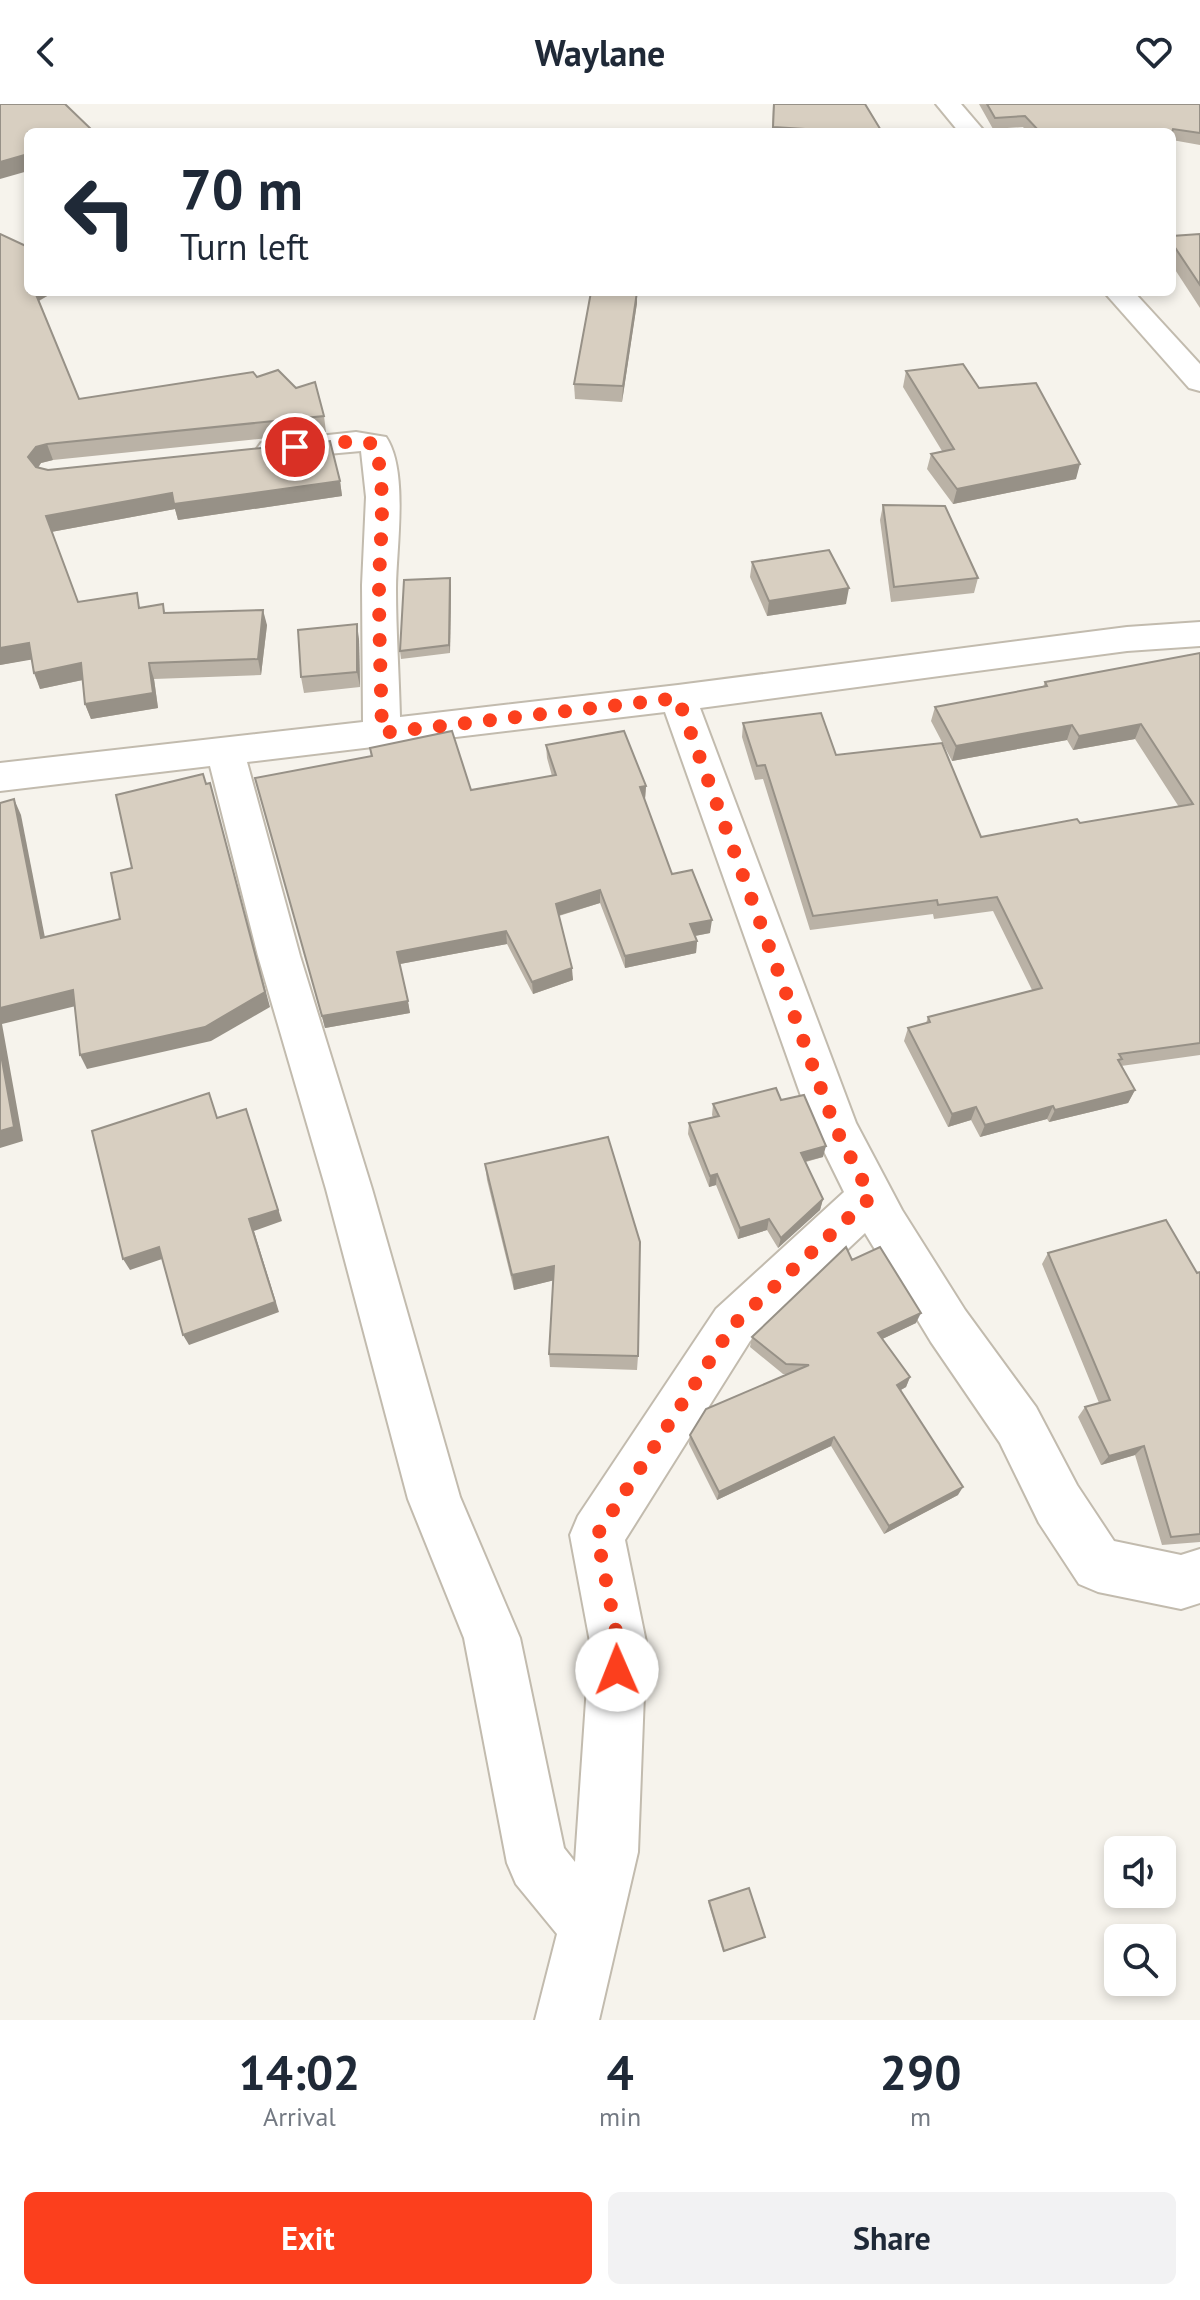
<!DOCTYPE html>
<style>
:root{--surface:#fff;--page:#f2f2f3;--text:#1f2937;--muted:#747a83;--accent:#fc3f1d}
body{margin:0;font-family:"PT Sans",sans-serif;background:var(--page);color:var(--text);height:100vh;display:flex;flex-direction:column;font-size:30px;white-space:nowrap}
*{box-sizing:border-box;margin:0}
p{font-size:26px;color:var(--muted)}
.icon{flex:none;width:44px;height:44px;fill:none;stroke:currentColor;stroke-width:2;stroke-linecap:round;stroke-linejoin:round}
.map{position:relative;height:1916px;overflow:hidden}
.drawer{display:flex;flex-direction:column;background:var(--surface);flex:1}
.drawer>*{flex:none}
.banner{position:absolute;left:24px;top:24px;width:1152px;height:168px;border-radius:12px;box-shadow:0 4px 12px #0003;background:#fff;color:var(--text);overflow:hidden}
.tools{position:absolute;left:1104px;top:1732px;display:grid;gap:16px}
.tools a{display:grid;place-items:center;width:72px;height:72px;border-radius:12px;background:var(--surface);box-shadow:0 4px 12px #0003;font-size:40px}
.pin{position:absolute;display:grid;place-items:center;width:68px;height:68px;color:#fff;margin:-34px;border:4px solid #fff;border-radius:50%;box-shadow:0 2px 8px #0007}
.me{position:absolute;width:88px;margin:-44px;rotate:359deg;stroke-linejoin:round;filter:drop-shadow(0 0 6px #0008)}
.turn{display:flex;align-items:center;gap:28px;height:168px;padding:0 24px;font-size:36px}
.turn .icon{width:104px;height:104px;stroke-width:2.5}
.turn b{display:block;font-size:56px;line-height:68px}
.eta{display:flex;justify-content:space-evenly;align-items:center;height:136px;text-align:center}
.eta b{font-size:48px;font-weight:700;line-height:56px}
.cta{display:flex;gap:16px;margin-top:auto;padding:16px 24px}
.cta a{flex:1;height:92px;border-radius:12px;background:var(--accent);color:#fff;font-size:32px;font-weight:700;line-height:92px;text-align:center}
.cta a+a{background:var(--page);color:var(--text)}
header{display:flex;justify-content:space-between;align-items:center;height:104px;padding:0 24px;background:var(--surface);font-size:36px;font-weight:700}
.map>svg:first-child{display:block}
.lines{fill:none;stroke-linecap:round;stroke-linejoin:round}
.minor-casing{stroke:#c2bbae;stroke-width:4}
.minor{fill:#fff;fill-rule:evenodd}
.wall{fill:#bab2a6}
.shaded-wall{fill:#979187}
.building{fill:#d8cfc1;stroke:#979187;stroke-width:2}
.route{stroke:#fc3f1d;stroke-width:14;stroke-dasharray:0 25.2}
</style>
<header><svg class="icon" aria-label="back" viewBox="0 0 24 24"><path d="M15 5l-7 7 7 7"/></svg>Waylane<svg class="icon" aria-label="heart" viewBox="0 0 24 24"><path d="M12 20l-8-8c-3-5 5-10 8-4 3-6 11-1 8 4z"/></svg></header>
<div class="map">
<svg width="1200" height="1916" viewBox="0 0 1200 1916">
<rect width="100%" height="100%" fill="#f6f3ec"/>
<g class="lines">
<!-- minor casing -->
<g class="minor-casing">
<g id="minor">
<polygon points="936,0 961,0 985,28 959,28"/>
<polygon points="1104,188 1134,188 1200,260 1200,287 1189,284"/>
<path d="M 356,328 L 386,333 C 409,367 396,445 396,485 C 396,527 399,570 400,613 L 678,581 L 1127,523 L 1200,518 L 1200,542 L 1127,547 L 700,604 L 856,1019 L 902,1106 L 965,1206 L 1036,1303 L 1077,1381 L 1114,1437 L 1181,1451 L 1200,1445 L 1200,1499 L 1181,1505 L 1098,1488 L 1079,1480 L 1039,1419 L 1000,1339 L 931,1238 L 865,1129 L 750,1237 L 625,1436 L 646,1538 L 638,1748 L 599,1916 L 535,1916 L 557,1830 L 516,1780 L 507,1759 L 464,1534 L 408,1395 L 326,1085 L 258,852 L 210,662 L 0,687 L 0,659 L 363,618 L 362,481 L 366,393 L 361,347 L 272,355 L 261,353 L 256,346 L 261,339 L 272,337 ZM 665,608 L 812,1023 L 844,1088 L 716,1205 L 578,1412 L 570,1431 L 590,1538 L 575,1758 L 564,1744 L 520,1534 L 460,1393 L 372,1085 L 300,852 L 247,658 Z"/>
</g>
</g>
<!-- minor -->
<use href="#minor" class="minor"/>
</g>
<!-- wall -->
<g class="wall">
<polygon points="773,0 882,28 772,28"/>
<polygon points="979,0 1200,0 1200,41 1172,36 1172,28 1027,28 1023,23 993,25"/>
<polygon points="0,130 28,188 54,188 39,197 79,295 257,273 324,312 326,328 53,356 41,359 38,364 48,366 340,377 342,392 178,416 175,405 51,428 78,498 142,504 163,500 165,509 267,521 261,571 154,575 158,604 91,615 85,600 83,576 40,585 31,555 0,561"/>
<polygon points="1200,130 1200,204 1172,161 1172,132"/>
<polygon points="637,199 622,298 575,295 574,280"/>
<polygon points="906,267 979,284 1076,375 953,400 927,365 931,350 942,347 903,283"/>
<polygon points="883,401 978,474 974,489 891,498 880,416"/>
<polygon points="752,458 846,500 767,512 750,473"/>
<polygon points="451,482 450,549 401,555 400,547"/>
<polygon points="359,535 360,583 304,589 301,573"/>
<polygon points="1200,549 1200,951 1121,962 1135,986 1128,999 1049,1018 1047,1015 980,1033 971,1016 948,1023 904,937 908,924 926,919 928,913 1032,886 993,807 934,815 933,810 810,826 763,675 755,676 742,633 743,619 836,651 981,733 1080,719 1179,703 1135,635 1073,646 1067,636 952,657 931,617 935,603 1043,583 1045,578"/>
<polygon points="546,641 646,682 645,695 644,695 672,770 710,829 695,832 697,837 696,849 625,864 600,799 559,812 573,876 533,890 507,840 400,860 410,909 325,924 255,674 371,653 370,644 471,686 552,672 547,654"/>
<polygon points="781,996 823,1053 806,1058 823,1095 820,1106 778,1144 767,1126 738,1135 716,1081 709,1083 688,1030 689,1019 713,1013 712,1011 713,1000"/>
<polygon points="485,1060 638,1252 637,1266 550,1263 549,1250 554,1176 514,1186 487,1076"/>
<polygon points="1048,1149 1200,1168 1200,1438 1162,1441 1135,1351 1101,1361 1078,1313 1085,1303 1099,1299 1042,1160"/>
<polygon points="852,1156 916,1219 882,1235 910,1273 906,1283 901,1286 958,1391 884,1430 831,1342 717,1396 689,1340 690,1331 788,1270 783,1270 750,1243 752,1233"/>
<polygon points="709,1797 763,1834 723,1848 708,1798"/>
</g>
<!-- shaded-wall -->
<g class="shaded-wall">
<polygon points="28,50 28,67 0,75 0,58"/>
<polygon points="35,188 54,188 38,197"/>
<polygon points="637,188 637,199 622,298 623,282"/>
<polygon points="47,340 53,356 41,359 34,369 28,353 36,343"/>
<polygon points="1080,360 1076,375 953,400 957,385"/>
<polygon points="340,377 342,392 178,416 175,405 51,428 46,412 172,389"/>
<polygon points="450,474 451,482 450,549 449,541"/>
<polygon points="849,484 846,500 767,512 769,497"/>
<polygon points="263,506 267,521 261,571 258,555"/>
<polygon points="357,520 359,535 360,583 357,568"/>
<polygon points="29,539 35,555 0,561 0,544"/>
<polygon points="81,559 87,575 40,585 34,569"/>
<polygon points="149,559 154,575 158,604 91,615 85,600"/>
<polygon points="1141,620 1135,635 1073,646 1079,632"/>
<polygon points="1072,621 1067,636 952,657 956,642"/>
<polygon points="210,679 270,903 211,937 87,965 80,951"/>
<polygon points="646,682 645,695 640,696 640,683"/>
<polygon points="14,695 21,711 48,849 41,834"/>
<polygon points="600,786 600,799 557,812 556,800"/>
<polygon points="712,816 710,829 689,833 690,820"/>
<polygon points="506,827 507,840 400,860 397,848"/>
<polygon points="697,837 696,849 625,864 625,852"/>
<polygon points="572,864 573,876 533,890 532,878"/>
<polygon points="73,886 80,901 2,920 23,1037 0,1044 0,904"/>
<polygon points="408,897 410,909 325,924 322,912"/>
<polygon points="1135,986 1128,999 1049,1018 1055,1006"/>
<polygon points="1053,1002 1047,1015 980,1033 985,1021"/>
<polygon points="976,1003 971,1016 948,1023 952,1010"/>
<polygon points="246,1005 282,1117 254,1127 279,1208 189,1241 183,1231 249,1115"/>
<polygon points="826,1042 823,1053 799,1059 801,1049"/>
<polygon points="717,1070 716,1081 709,1083 710,1072"/>
<polygon points="823,1095 820,1106 778,1144 781,1134"/>
<polygon points="769,1115 767,1126 738,1135 740,1124"/>
<polygon points="159,1143 165,1154 130,1166 123,1155"/>
<polygon points="554,1162 555,1176 514,1186 512,1171"/>
<polygon points="921,1209 916,1219 874,1239 878,1229"/>
<polygon points="910,1273 906,1283 893,1290 897,1281"/>
<polygon points="834,1333 831,1342 717,1396 719,1388"/>
<polygon points="1144,1342 1135,1351 1101,1361 1109,1352"/>
<polygon points="963,1383 958,1391 884,1430 889,1422"/>
</g>
<!-- building -->
<g class="building">
<polygon points="0,0 65,0 94,28 28,28 28,50 0,58"/>
<polygon points="774,0 865,0 882,28 838,28 837,27 773,23"/>
<polygon points="987,0 1200,0 1200,29 1173,25 1172,28 1040,28 1025,12 995,14"/>
<polygon points="0,130 28,143 28,188 35,188 79,295 253,268 257,273 278,266 296,284 315,278 324,312 47,340 36,343 28,353 36,363 48,366 330,337 340,377 174,400 172,389 46,412 78,498 137,489 139,504 163,500 164,509 263,506 258,555 149,559 153,589 85,600 81,559 34,569 29,539 0,544"/>
<polygon points="1200,130 1200,181 1172,139 1172,132"/>
<polygon points="591,188 637,188 623,282 574,280"/>
<polygon points="963,260 979,284 1036,279 1080,360 957,385 931,350 954,345 906,267"/>
<polygon points="883,401 945,402 978,474 894,483"/>
<polygon points="829,446 849,484 769,497 752,458"/>
<polygon points="450,474 449,541 400,547 404,476"/>
<polygon points="357,520 357,568 301,573 298,526"/>
<polygon points="1200,549 1200,939 1119,950 1122,955 1118,956 1135,986 1055,1006 1053,1002 985,1021 976,1003 952,1010 908,924 930,918 928,913 1042,884 997,793 938,801 937,796 813,812 765,661 757,662 743,619 821,609 836,651 942,639 981,733 1077,715 1080,719 1193,700 1141,620 1079,632 1072,621 956,642 935,603 1047,582 1045,578"/>
<polygon points="452,627 471,686 556,671 546,641 624,627 646,682 640,683 672,770 692,766 712,816 690,820 697,837 625,852 600,786 556,800 572,864 532,878 506,827 397,848 408,897 322,912 255,674 372,652 370,644"/>
<polygon points="203,670 206,680 210,679 265,888 205,923 80,951 73,886 0,904 0,699 14,695 41,834 120,815 111,769 132,764 116,691"/>
<polygon points="0,945 14,1023 0,1027"/>
<polygon points="776,984 781,996 804,991 826,1042 801,1049 823,1095 781,1134 769,1115 740,1124 717,1070 710,1072 689,1019 719,1012 713,1000"/>
<polygon points="209,989 217,1014 246,1005 278,1106 249,1115 275,1198 183,1231 159,1143 123,1155 92,1027"/>
<polygon points="608,1033 640,1138 638,1252 549,1250 554,1162 512,1171 485,1060"/>
<polygon points="1166,1116 1197,1169 1200,1168 1200,1430 1171,1433 1144,1342 1109,1352 1085,1303 1110,1296 1048,1149"/>
<polygon points="846,1143 852,1156 880,1143 921,1209 878,1229 910,1273 897,1281 963,1383 889,1422 834,1333 719,1388 690,1331 706,1305 809,1261 786,1260 752,1233"/>
<polygon points="749,1784 765,1833 724,1847 709,1797"/>
</g>
<g class="lines">
<!-- route -->
<path class="route" d="M 295,343 L 356,337 L 375,340 C 387,386 380,434 379,481 C 379,530 381,580 382,629 L 678,594 L 835,1023 L 871,1093 L 733,1221 L 597,1431 L 618,1538 L 617,1566"/>
</g>
</svg>
<div class="tools">
<a><svg class="icon" aria-label="sound" viewBox="0 0 24 24"><path d="M4 9h4l5-4v14l-5-4H4zM17 9q2 3 0 6"/></svg></a>
<a><svg class="icon" aria-label="search" viewBox="0 0 24 24"><circle cx="10" cy="10" r="6"/><path d="M15 15l6 6"/></svg></a>
</div>
<div class="pin" style="left:295px;top:343px;background:#d93025"><svg class="icon" aria-label="arrive" viewBox="0 0 24 24"><path d="M6 21V4h12l-3 4 3 4H6"/></svg></div>
<svg class="me" style="left:617px;top:1566px" viewBox="-20 -20 40 40"><circle r="19" fill="#fff"/><path d="M0-13L10 11 0 6-10 11z" fill="#fc3f1d"/></svg>
<div class="banner">
<div class="turn"><svg class="icon" aria-label="left" viewBox="0 0 24 24"><path d="M17 20v-9H6M10 6l-5 5 5 5"/></svg><div><b>70 m</b>Turn left</div></div>
</div>
</div>
<section class="drawer">
<div class="eta">
<div><b>14:02</b><p>Arrival</p></div>
<div><b>4</b><p>min</p></div>
<div><b>290</b><p>m</p></div>
</div>
<div class="cta"><a>Exit</a><a>Share</a></div>
</section>
